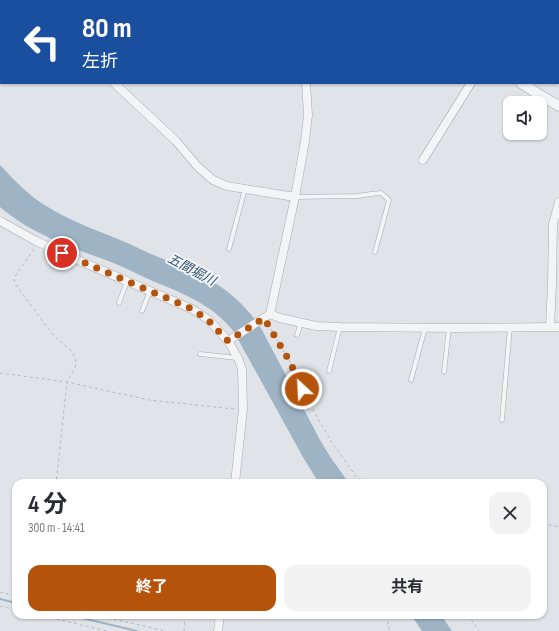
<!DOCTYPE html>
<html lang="ja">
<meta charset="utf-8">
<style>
:root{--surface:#fff;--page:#f2f2f3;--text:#2b2b33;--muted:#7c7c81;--accent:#b45309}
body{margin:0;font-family:"Sofia Sans Condensed","Noto Sans JP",sans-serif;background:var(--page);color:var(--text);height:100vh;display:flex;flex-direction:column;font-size:15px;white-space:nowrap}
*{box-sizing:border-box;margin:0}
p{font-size:13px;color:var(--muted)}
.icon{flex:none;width:22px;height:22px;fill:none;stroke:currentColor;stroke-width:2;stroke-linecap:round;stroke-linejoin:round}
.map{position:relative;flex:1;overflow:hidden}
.panel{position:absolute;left:12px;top:479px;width:535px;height:140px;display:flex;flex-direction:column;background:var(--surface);border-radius:12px;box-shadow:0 1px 3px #0004}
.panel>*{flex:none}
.top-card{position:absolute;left:0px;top:0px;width:559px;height:84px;box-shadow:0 1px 3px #0004;background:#1a4fa0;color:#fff;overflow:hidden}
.fabs{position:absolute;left:503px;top:96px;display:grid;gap:8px}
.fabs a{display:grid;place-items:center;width:44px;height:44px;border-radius:8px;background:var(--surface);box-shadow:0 1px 3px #0004;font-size:20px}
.pin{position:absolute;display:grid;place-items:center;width:34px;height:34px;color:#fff;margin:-17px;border:2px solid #fff;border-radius:50%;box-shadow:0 1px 4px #0007}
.me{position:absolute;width:44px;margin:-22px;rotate:335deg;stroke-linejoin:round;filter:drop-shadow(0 0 3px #0008)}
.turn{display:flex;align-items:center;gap:14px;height:84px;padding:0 16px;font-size:18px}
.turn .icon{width:52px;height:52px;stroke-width:2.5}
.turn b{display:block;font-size:28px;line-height:34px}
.round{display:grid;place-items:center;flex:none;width:42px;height:42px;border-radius:12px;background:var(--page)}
.head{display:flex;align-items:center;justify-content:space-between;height:68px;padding:0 16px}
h1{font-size:24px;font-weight:700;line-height:30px}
.action{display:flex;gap:8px;margin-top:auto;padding:8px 16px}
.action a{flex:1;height:46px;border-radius:12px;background:var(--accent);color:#fff;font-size:16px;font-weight:700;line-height:46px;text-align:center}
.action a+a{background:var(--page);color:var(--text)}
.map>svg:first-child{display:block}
.water{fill:#9eb4c5}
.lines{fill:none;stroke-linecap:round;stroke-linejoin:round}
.stream{stroke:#9eb4c5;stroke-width:2}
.service-casing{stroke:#a6abb2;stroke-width:5}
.minor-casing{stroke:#a6abb2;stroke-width:9}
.tertiary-casing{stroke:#a6abb2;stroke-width:11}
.path{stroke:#b6babf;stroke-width:1;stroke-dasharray:3 3;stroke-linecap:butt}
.service{stroke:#f2f4f6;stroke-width:4}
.minor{stroke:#f2f4f6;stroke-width:8}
.tertiary{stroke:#f2f4f6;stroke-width:10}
.route{stroke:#b45309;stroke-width:7;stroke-dasharray:0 12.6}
.labels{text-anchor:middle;stroke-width:4;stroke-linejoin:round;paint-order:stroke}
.water-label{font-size:13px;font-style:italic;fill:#37556f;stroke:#eff3f6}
</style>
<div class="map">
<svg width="559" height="631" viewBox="0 0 559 631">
<rect width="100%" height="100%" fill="#e0e4e8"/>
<!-- water -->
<g class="water">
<path d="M 0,165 C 16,182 32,199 53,210 C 77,224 104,233 130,244 C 140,249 150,254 161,258 C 174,264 189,269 202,276 C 227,288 248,307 262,330 L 320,440 L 331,458 L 349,483 L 319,483 L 304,459 L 234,332 C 214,306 185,294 155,282 C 141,276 126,268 111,262 C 73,248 31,234 0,207 Z"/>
<polygon points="411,615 441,615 452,631 422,631"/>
</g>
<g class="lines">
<!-- stream -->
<g class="stream">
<polyline points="545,0 546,1"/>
<polyline points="558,60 559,64"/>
<polyline points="0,599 16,603"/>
<polyline points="69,615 137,631"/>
</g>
<!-- service casing -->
<g class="service-casing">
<g id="service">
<polyline points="0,13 1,12"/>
<polyline points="295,197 358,196 371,194 381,193 389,200 375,252"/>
<polyline points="229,249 245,189"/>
<polyline points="119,303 127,281"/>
<polyline points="142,311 150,291"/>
<polyline points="297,335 301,323"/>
<polyline points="200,354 237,358"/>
<polyline points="329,371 340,327"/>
<polyline points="444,372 449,328"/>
<polyline points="411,380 425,328"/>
<polyline points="502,420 510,327"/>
</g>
</g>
<!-- minor casing -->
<g class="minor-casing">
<g id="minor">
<polyline points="17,0 18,1"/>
<polyline points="34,0 34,1"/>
<polyline points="164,0 165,1"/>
<polyline points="111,1 113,0"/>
<polyline points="397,1 398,0"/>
<polyline points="114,83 176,141 198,167 213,180 227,186 295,197 270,314 228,341"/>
<polyline points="423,160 471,83"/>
<polyline points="295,197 305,141 308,115 306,83"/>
<polyline points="0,221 36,241 73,258 192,309 209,320 228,341 238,358 242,369 243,409 235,483"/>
<polyline points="270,314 280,318 316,326 340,327 457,328 559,327"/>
<polyline points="550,327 552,284 553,224 559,202"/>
<polyline points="218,631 220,615"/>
</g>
</g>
<!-- tertiary casing -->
<g class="tertiary-casing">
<g id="tertiary">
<polyline points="434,0 434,1"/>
<polyline points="521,83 543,97 559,106"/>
</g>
</g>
<!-- path -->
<g class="path">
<polyline points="485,0 485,1"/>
<polyline points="558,35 559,35"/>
<polyline points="34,249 16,275 14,280 16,285 53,335 71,351 75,357 76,363 75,368 67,382 56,483"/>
<polyline points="268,324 290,362 309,403 331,441 357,478 372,483"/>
<polyline points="0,373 67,382 149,400 234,409"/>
<polyline points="543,523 559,527"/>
<polyline points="0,592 16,596"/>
<polyline points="0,606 16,610"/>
<polyline points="39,615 107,631"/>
<polyline points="96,615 165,631"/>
<polyline points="207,615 212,616"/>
<polyline points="387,615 389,631"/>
<polyline points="468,615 479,631"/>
<polyline points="184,631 185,615"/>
</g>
<!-- service -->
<use href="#service" class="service"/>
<!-- minor -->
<use href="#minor" class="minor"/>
<!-- tertiary -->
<use href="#tertiary" class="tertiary"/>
</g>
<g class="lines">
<!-- route -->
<polyline class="route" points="62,253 192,309 208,320 228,341 264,318 290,362 302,389"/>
</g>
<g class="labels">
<!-- water labels -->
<g class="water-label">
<text transform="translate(192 269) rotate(28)" y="5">五間堀川</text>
</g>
</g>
</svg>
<div class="fabs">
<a><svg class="icon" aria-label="sound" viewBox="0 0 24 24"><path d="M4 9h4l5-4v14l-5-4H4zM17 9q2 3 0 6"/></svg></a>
</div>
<div class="pin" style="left:62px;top:253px;background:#d93025"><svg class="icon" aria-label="arrive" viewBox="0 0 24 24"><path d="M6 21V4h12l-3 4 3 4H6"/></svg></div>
<svg class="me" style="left:302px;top:389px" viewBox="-20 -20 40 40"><circle r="17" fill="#b45309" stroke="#fff" stroke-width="3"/><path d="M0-11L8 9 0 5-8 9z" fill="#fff"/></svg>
<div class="top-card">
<div class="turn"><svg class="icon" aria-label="left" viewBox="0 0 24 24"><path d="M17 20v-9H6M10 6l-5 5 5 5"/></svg><div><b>80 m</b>左折</div></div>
</div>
<section class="panel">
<div class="head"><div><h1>4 分</h1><p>300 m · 14:41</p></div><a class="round"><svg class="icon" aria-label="close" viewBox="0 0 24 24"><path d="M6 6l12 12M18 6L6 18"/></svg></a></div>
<div class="action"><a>終了</a><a>共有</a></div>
</section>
</div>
